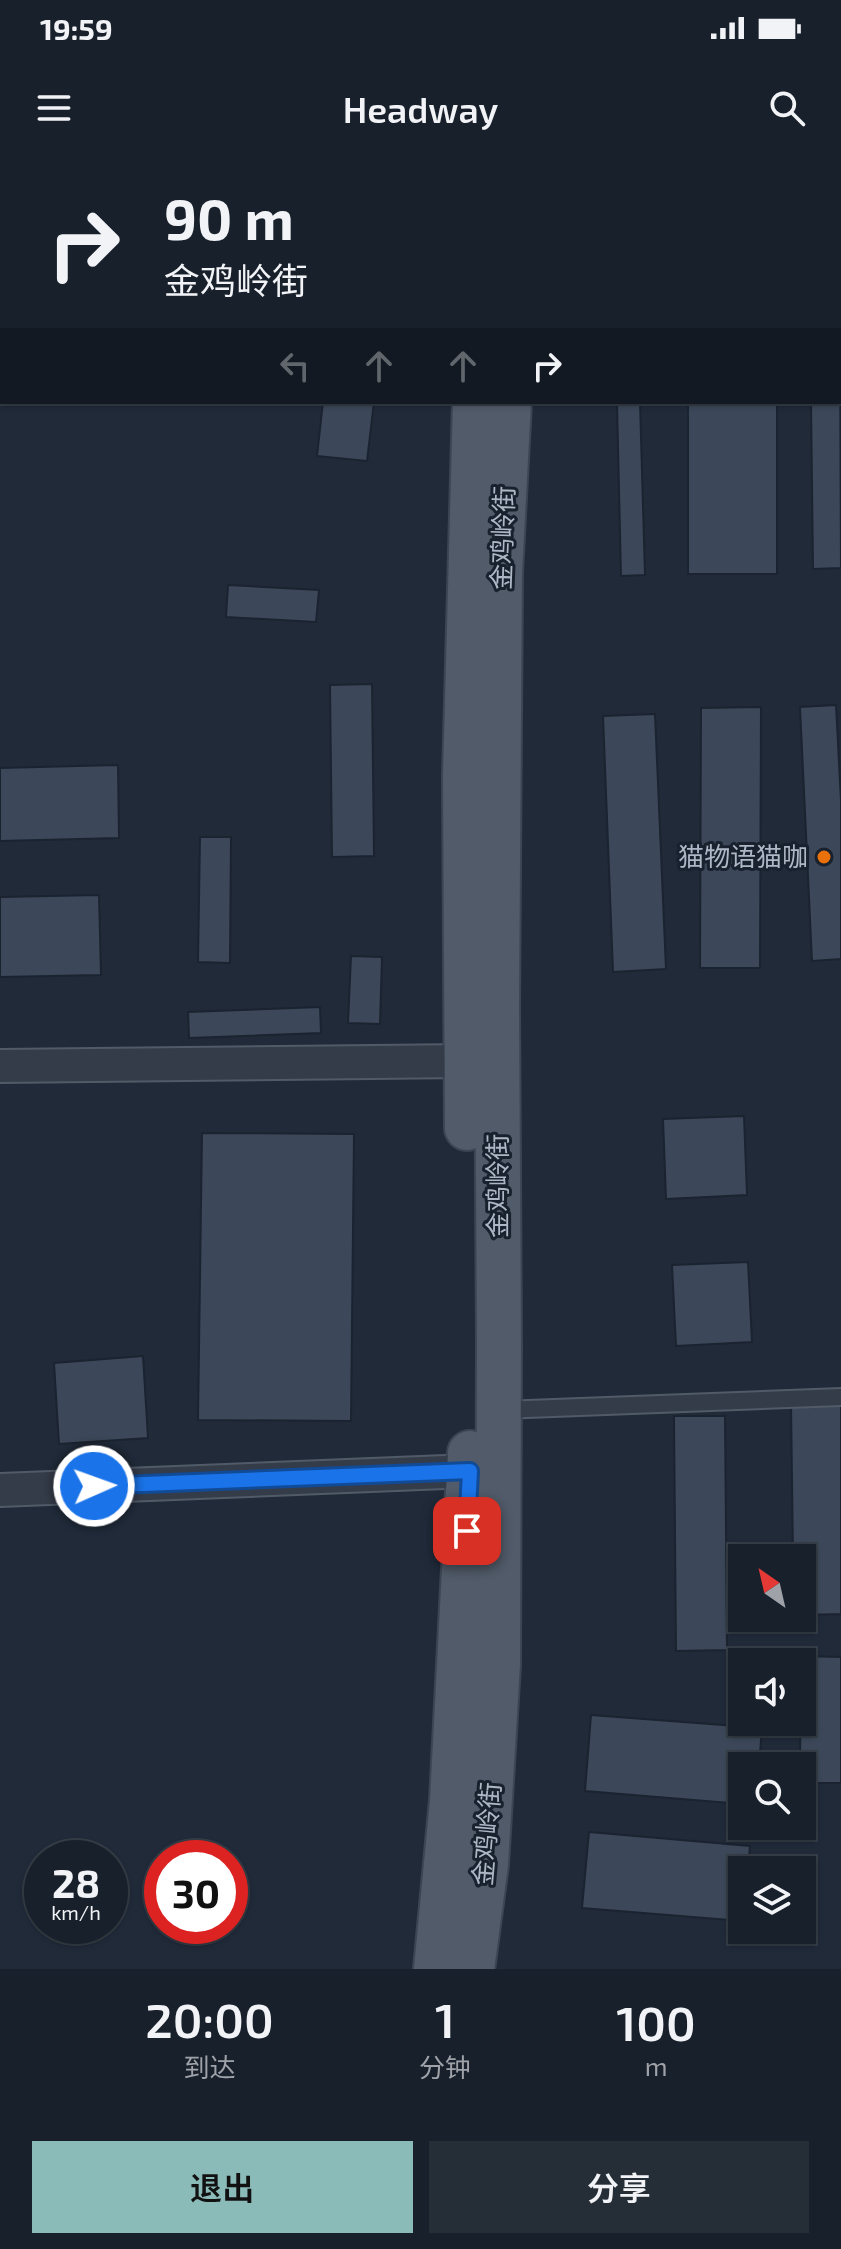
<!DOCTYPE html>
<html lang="zh">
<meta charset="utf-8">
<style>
:root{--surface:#18202b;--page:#252d37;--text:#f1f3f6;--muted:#9fa3a9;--line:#363e47;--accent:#8bbbb9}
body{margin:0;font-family:"Exo 2","Noto Sans SC",sans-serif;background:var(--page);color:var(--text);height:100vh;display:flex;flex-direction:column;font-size:30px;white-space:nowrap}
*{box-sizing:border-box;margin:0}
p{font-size:26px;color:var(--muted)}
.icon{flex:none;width:44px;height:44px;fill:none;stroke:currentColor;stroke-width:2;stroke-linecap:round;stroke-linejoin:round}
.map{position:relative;height:1809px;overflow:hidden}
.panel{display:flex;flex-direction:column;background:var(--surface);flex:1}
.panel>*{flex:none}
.top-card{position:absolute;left:0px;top:0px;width:842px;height:244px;box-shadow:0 2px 6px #0004,0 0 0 2px var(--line);background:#18202b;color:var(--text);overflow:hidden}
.needle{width:52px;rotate:326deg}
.fabs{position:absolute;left:728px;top:1384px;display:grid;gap:16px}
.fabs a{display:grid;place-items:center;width:88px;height:88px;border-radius:0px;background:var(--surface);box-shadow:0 2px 6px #0004,0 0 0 2px var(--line);font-size:40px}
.speed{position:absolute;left:24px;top:1680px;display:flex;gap:16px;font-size:40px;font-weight:700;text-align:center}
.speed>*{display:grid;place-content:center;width:104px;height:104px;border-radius:50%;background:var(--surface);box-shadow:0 2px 6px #0004,0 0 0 2px var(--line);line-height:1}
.speed small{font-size:20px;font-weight:400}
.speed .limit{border:12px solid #d22;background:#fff;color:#111}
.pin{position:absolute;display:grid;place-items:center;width:68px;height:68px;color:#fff;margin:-34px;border-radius:16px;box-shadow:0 4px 12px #0006}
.me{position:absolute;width:88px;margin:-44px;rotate:88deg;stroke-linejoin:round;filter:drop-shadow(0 0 6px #0008)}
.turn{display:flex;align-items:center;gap:28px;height:168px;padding:0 32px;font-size:36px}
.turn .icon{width:104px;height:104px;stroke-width:2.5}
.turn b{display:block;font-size:56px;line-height:68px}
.lanes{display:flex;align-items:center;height:76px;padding:0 32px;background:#0003;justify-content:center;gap:40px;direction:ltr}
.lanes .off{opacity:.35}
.eta{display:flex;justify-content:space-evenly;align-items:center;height:136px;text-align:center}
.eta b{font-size:48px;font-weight:600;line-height:56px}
.cta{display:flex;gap:16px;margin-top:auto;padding:16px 32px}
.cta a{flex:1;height:92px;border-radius:0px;background:var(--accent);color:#111;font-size:32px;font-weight:600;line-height:92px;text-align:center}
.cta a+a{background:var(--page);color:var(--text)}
.status{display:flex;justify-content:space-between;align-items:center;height:56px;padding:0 40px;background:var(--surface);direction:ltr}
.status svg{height:22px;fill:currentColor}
header{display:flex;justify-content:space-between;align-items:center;height:104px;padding:0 32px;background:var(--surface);font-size:36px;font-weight:600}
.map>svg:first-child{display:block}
.building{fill:#3c4859;stroke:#1b2330;stroke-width:2}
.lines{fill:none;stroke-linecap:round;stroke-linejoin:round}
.service-casing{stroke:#515a67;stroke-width:20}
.minor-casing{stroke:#515a67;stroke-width:36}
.primary-casing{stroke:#3d4553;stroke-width:48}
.service{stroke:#343c49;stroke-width:16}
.minor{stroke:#343c49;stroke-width:32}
.primary{stroke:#515b69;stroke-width:44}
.route-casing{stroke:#114b97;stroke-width:20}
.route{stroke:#1a73e8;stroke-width:14}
.food-dot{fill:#e8710a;stroke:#19212e;stroke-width:3}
.labels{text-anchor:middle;stroke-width:6;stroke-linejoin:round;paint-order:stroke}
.street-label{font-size:26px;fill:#aeb7c6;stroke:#19212e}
.poi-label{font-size:26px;fill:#aeb7c6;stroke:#19212e;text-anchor:end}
</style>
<div class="status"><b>19:59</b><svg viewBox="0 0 49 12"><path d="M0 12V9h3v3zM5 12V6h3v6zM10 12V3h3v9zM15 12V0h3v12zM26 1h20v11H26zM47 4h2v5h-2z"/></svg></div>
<header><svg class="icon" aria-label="menu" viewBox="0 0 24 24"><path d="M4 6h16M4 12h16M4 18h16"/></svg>Headway<svg class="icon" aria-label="search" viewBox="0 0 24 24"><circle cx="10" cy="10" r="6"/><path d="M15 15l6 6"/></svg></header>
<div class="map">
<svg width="841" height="1809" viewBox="0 0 841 1809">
<rect width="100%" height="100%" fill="#202a39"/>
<!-- building -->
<g class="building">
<rect x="618" y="0" width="136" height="2"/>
<polygon points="840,174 841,408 813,409 811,242 840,242"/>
<polygon points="323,242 374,242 367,301 317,296"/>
<polygon points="617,242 640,242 645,415 621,416"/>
<rect x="688" y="242" width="89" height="172"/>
<polygon points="228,425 319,430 316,462 226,457"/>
<polygon points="372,524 374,696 332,697 330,525"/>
<polygon points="836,545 841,641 841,799 812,801 800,547"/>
<polygon points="761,547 760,808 700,808 701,548"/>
<polygon points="655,554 666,809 613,812 603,556"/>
<polygon points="118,605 119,678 0,681 0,608"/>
<polygon points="200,677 231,677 230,803 198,802"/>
<polygon points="99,735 101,815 0,817 0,737"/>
<polygon points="351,796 382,797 380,864 348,863"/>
<polygon points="320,847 321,873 189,878 188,852"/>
<polygon points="744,956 747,1035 666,1039 663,959"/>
<polygon points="202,973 354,974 351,1261 198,1260"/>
<polygon points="748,1102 752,1182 676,1186 672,1105"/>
<polygon points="143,1196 148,1278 59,1284 54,1203"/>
<polygon points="841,1243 841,1454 802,1455 802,1398 793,1398 791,1244"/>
<polygon points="674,1256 725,1256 727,1490 676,1491"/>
<polygon points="801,1496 841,1497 841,1623 802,1623 802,1606 800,1606"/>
<polygon points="591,1555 762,1568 759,1606 742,1606 742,1644 585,1631"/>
<polygon points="589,1672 750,1686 748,1710 742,1710 742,1761 582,1748"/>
</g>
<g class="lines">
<!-- service casing -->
<g class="service-casing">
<polyline id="service" points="501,1250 841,1237"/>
</g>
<!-- minor casing -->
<g class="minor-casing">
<g id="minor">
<polyline points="0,906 467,901"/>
<polyline points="0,1330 470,1311"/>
</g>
</g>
<!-- primary casing -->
<g class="primary-casing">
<g id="primary">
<polyline points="493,2 493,0"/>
<polyline points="467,968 465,617 475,242"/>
<polyline points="436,1809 452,1641 470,1293"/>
<polyline points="472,1809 486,1704 498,1504 499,1182 497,848 500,412 509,242"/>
</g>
</g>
<!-- service -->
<use href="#service" class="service"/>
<!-- minor -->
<use href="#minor" class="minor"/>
<!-- primary -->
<use href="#primary" class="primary"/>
</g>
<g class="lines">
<!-- route casing -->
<g class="route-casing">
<polyline id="route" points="94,1326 470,1311 467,1371"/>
</g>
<!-- route -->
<use href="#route" class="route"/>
</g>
<!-- markers -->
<circle class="food-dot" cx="824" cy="697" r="8"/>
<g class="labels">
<!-- street labels -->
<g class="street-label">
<text transform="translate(503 378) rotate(-88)" y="9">金鸡岭街</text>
<text transform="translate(498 1026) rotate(-90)" y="9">金鸡岭街</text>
<text transform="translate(487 1674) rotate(-85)" y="9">金鸡岭街</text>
</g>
<!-- poi labels -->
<g class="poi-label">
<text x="808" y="706">猫物语猫咖</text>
</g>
</g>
</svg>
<div class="fabs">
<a><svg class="needle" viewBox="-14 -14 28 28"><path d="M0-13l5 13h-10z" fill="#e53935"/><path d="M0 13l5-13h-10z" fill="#9fa3a9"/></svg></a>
<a><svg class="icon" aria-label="sound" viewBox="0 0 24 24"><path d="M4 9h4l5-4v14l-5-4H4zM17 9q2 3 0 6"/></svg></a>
<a><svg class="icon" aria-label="search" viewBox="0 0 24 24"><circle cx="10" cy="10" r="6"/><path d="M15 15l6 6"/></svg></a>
<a><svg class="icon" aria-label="layers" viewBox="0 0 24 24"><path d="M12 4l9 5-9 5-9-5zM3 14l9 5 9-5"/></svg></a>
</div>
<div class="speed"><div>28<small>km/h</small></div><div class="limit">30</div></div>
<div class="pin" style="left:467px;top:1371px;background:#d93025"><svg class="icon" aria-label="arrive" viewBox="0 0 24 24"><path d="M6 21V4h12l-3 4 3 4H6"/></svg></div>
<svg class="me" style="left:94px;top:1326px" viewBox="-20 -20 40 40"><circle r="17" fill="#1a73e8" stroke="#fff" stroke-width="3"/><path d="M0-11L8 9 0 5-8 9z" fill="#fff"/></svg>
<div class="top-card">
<div class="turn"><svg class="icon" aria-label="right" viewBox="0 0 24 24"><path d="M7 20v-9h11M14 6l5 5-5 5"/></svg><div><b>90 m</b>金鸡岭街</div></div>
<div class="lanes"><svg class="icon off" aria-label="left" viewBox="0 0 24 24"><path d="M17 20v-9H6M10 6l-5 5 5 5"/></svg><svg class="icon off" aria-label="ahead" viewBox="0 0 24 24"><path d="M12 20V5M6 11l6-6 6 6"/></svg><svg class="icon off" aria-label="ahead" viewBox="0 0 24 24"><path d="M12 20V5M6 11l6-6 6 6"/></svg><svg class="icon" aria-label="right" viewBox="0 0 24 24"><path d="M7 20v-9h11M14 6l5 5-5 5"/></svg></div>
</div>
</div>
<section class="panel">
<div class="eta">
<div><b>20:00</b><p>到达</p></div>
<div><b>1</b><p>分钟</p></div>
<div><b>100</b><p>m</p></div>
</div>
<div class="cta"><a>退出</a><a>分享</a></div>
</section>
